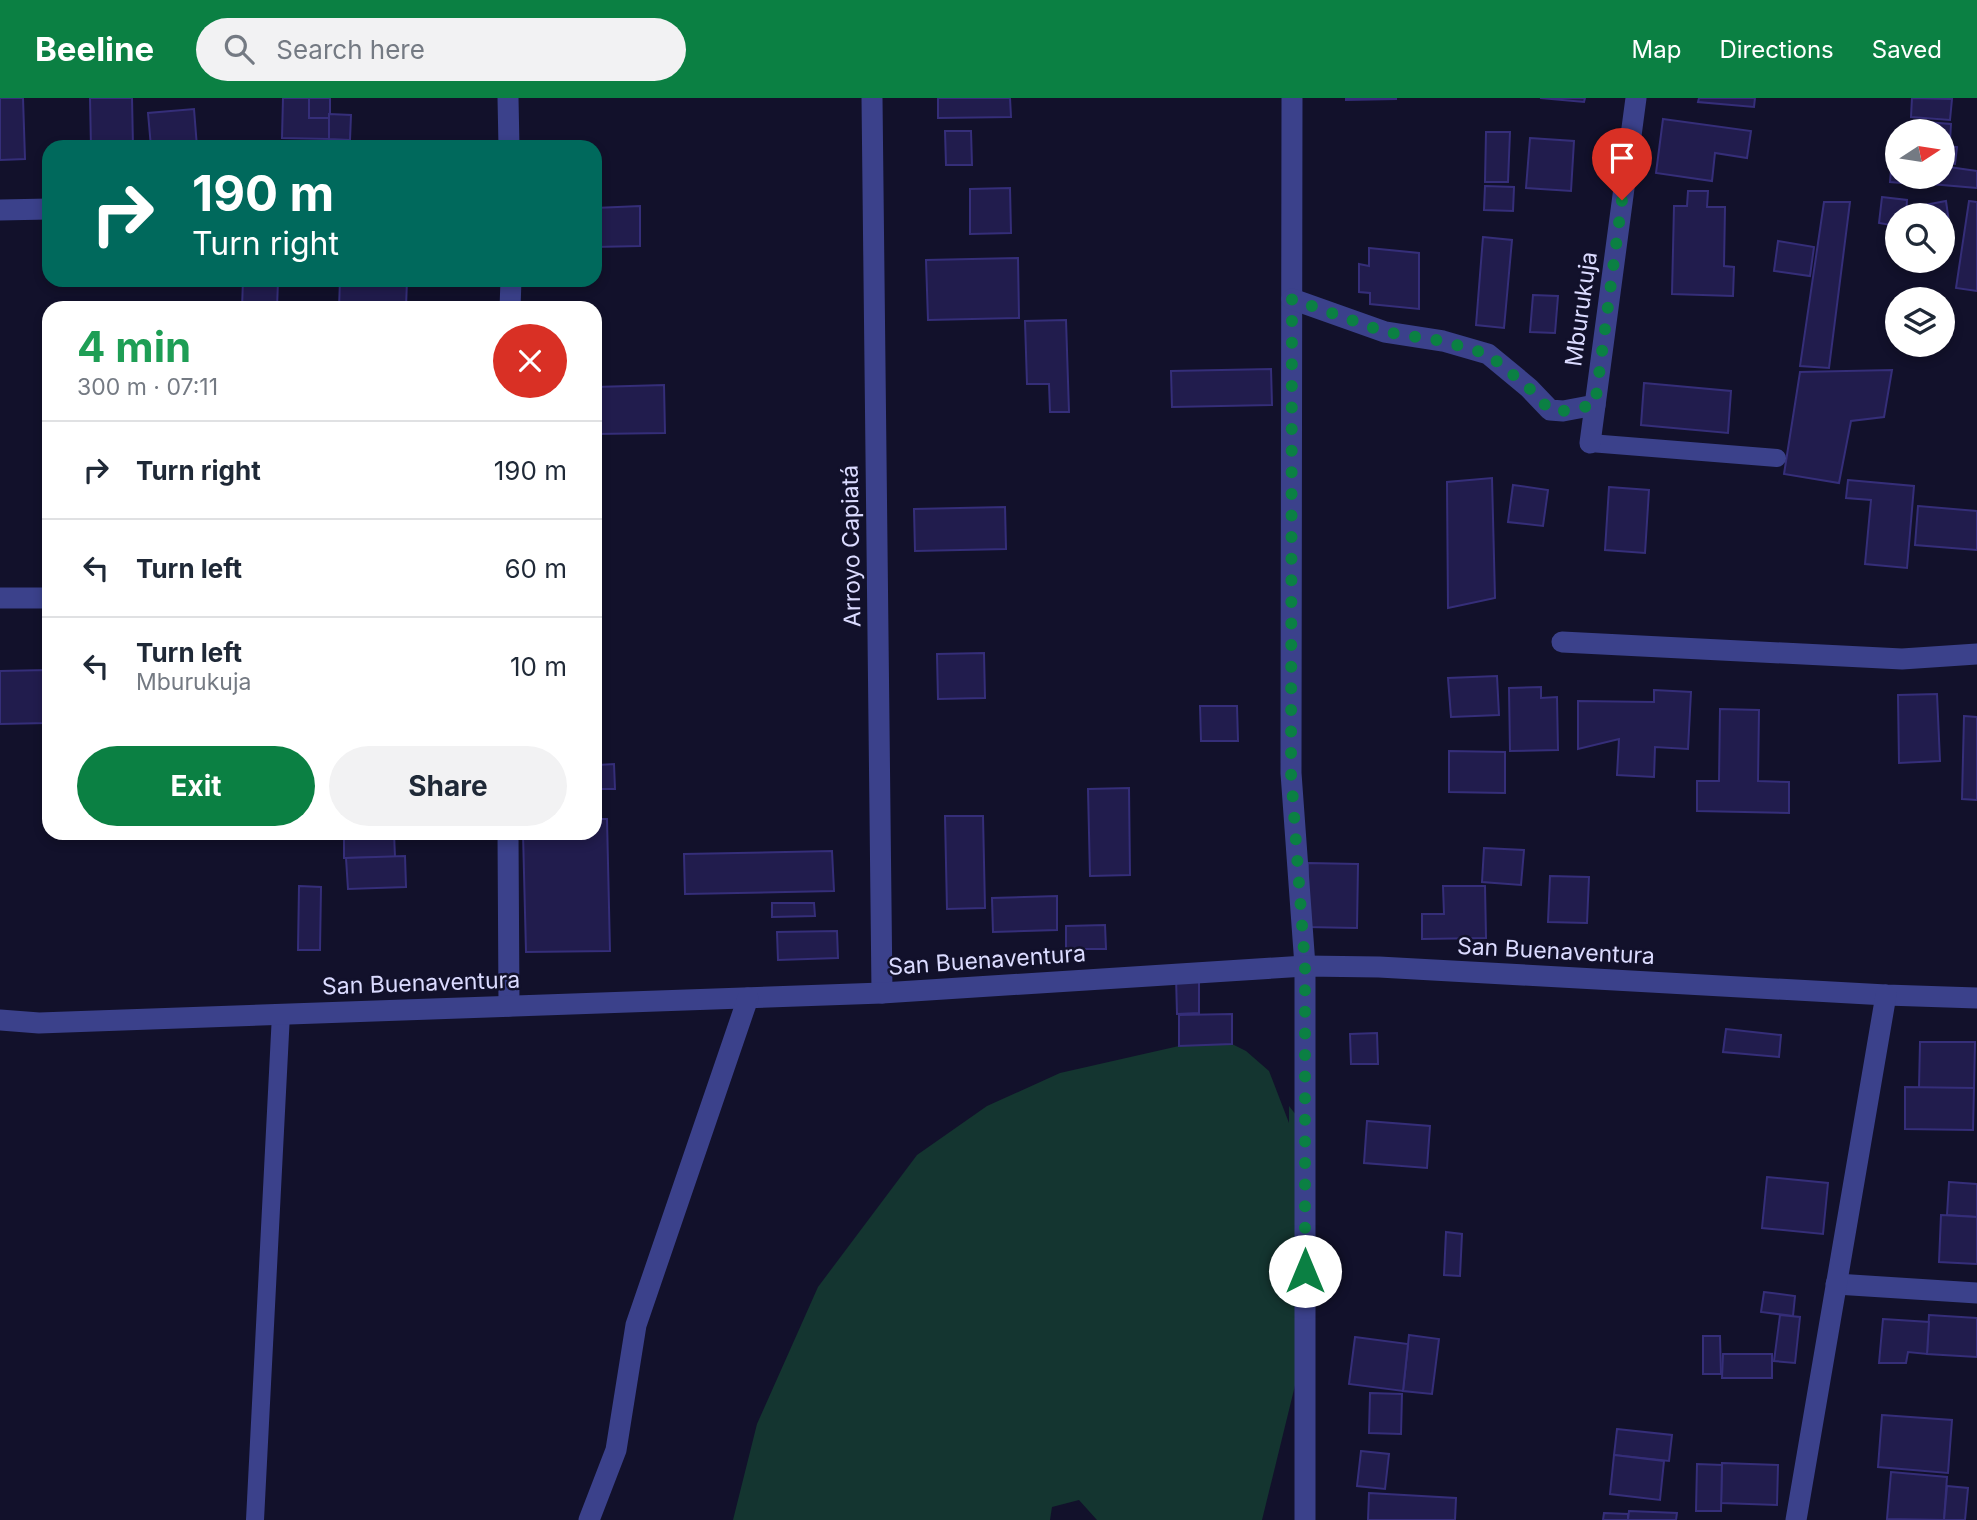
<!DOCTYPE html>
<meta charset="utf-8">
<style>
:root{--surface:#fff;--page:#f2f2f3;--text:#1f2937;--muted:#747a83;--line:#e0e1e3;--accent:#0b8043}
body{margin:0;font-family:Inter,sans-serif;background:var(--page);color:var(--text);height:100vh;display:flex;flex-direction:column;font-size:26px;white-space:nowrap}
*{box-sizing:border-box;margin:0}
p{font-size:23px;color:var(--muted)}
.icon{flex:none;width:38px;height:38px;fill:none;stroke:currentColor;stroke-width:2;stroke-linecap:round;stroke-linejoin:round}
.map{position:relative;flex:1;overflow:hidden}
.panel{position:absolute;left:42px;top:203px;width:560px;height:539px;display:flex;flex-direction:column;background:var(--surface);border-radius:21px;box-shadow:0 4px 10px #0003}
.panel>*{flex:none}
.hud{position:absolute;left:42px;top:42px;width:560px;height:147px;border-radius:21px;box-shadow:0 4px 10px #0003;background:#00695c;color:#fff;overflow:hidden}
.needle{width:46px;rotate:78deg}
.buttons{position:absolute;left:1885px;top:21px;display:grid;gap:14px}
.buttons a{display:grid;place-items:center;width:70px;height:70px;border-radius:50%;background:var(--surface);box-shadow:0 4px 10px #0003;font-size:35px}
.pin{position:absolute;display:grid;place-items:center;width:60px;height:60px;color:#fff;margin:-72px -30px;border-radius:50% 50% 50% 0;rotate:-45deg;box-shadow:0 0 7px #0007}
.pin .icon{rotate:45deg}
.me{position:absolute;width:77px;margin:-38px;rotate:0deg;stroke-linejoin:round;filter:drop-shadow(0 0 5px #0008)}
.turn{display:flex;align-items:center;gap:24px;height:147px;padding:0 35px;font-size:32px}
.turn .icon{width:91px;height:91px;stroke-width:2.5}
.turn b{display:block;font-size:49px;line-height:60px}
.round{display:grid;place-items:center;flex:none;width:74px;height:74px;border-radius:37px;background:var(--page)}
.headline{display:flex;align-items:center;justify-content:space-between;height:119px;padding:0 35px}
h1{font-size:42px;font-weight:700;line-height:52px;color:#1e9e55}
.cta{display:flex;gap:14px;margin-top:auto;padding:14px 35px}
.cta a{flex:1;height:80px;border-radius:42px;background:var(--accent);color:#fff;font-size:28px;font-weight:700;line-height:80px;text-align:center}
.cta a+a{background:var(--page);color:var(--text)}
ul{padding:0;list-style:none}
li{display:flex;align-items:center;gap:21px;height:98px;padding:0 35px;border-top:2px solid var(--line)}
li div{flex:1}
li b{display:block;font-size:26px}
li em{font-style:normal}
header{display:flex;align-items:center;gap:42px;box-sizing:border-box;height:98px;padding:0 35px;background:var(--accent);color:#fff}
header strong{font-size:33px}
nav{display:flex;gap:38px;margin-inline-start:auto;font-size:24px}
.search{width:490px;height:63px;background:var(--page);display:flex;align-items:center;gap:18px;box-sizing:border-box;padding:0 24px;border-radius:38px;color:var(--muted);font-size:26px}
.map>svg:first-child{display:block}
.green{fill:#143530}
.building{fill:#211c4d;stroke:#352e79;stroke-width:2}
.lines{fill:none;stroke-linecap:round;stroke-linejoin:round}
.lane{stroke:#3b418b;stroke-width:18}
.street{stroke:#3b418b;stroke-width:21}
.route{stroke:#0b8043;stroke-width:12;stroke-dasharray:0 21.6}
.labels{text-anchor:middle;stroke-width:5;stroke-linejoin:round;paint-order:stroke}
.street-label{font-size:23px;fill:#dbdbff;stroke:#12112b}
</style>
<header>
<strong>Beeline</strong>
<div class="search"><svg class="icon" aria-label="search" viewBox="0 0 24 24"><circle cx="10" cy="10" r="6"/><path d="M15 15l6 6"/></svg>Search here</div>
<nav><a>Map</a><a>Directions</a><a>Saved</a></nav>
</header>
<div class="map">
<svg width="1977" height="1422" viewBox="0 0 1977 1422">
<rect width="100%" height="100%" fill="#12112b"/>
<!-- green -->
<polygon class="green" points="1204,946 1232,946 1246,953 1269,973 1289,1025 1289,1008 1308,1032 1302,1259 1262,1422 1097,1422 1079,1402 1052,1409 1050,1422 733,1422 757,1326 818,1189 917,1057 987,1008 1060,975 1179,948"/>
<!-- building -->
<g class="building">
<polygon points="0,0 23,0 25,61 0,62"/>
<polygon points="90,0 132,0 133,49 91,49"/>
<polygon points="283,0 309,0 309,20 329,20 329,41 282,40"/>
<rect x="309" y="0" width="21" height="20"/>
<polygon points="938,0 1010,0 1011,19 938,20"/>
<polygon points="1346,0 1396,0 1396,1 1346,2"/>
<polygon points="1540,0 1585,0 1584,4"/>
<polygon points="1699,0 1755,0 1754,9 1698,4"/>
<polygon points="1912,0 1952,1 1950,22 1911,19"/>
<polygon points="194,11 197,49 151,49 148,15"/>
<polygon points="329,16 351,17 350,42 329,41"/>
<polygon points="1663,21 1751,33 1747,60 1715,55 1712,83 1656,75"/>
<polygon points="1912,23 1951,26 1950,43 1942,42 1942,33 1911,33"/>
<polygon points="945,33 971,33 972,67 946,67"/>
<polygon points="1486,34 1510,34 1508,84 1485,84"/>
<polygon points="1530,40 1574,43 1571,93 1526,90"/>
<polygon points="1942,47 1957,49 1955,66 1942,65"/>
<polygon points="1892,60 1897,60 1897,79 1915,79 1914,86 1890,84"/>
<polygon points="1942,68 1977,73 1977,90 1931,86 1931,79 1942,79"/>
<polygon points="1485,88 1514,89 1513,113 1484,112"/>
<polygon points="1010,90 1011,135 970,136 970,91"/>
<polygon points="1688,93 1708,93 1707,109 1725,109 1724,168 1734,169 1733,198 1672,196 1674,108 1687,108"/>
<polygon points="1882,99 1907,102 1906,117 1897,117 1897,128 1879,125"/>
<polygon points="1946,103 1949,124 1942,125 1942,117 1921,117 1919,108"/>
<polygon points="1969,103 1977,104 1977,193 1956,190"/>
<polygon points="1824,104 1850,104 1829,270 1800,268"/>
<polygon points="640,108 640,148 595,149 595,110"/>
<polygon points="1483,139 1512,142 1504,230 1476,227"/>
<polygon points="1778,143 1814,149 1810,178 1774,173"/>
<polygon points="1369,150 1419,155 1419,211 1370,206 1370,195 1359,194 1359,166 1369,168"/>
<polygon points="1018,160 1019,220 928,222 926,162"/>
<polygon points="243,182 278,183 277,210 242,210"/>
<polygon points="340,182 407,182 406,210 339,210"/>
<polygon points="1533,197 1558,198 1555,235 1530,234"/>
<polygon points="1066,222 1069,314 1050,314 1049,286 1027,286 1025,223"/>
<polygon points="1271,271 1272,307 1172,309 1171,273"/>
<polygon points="1892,272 1884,319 1851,323 1839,385 1784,376 1800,274"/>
<polygon points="1644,285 1731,293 1728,335 1641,327"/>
<polygon points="664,287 665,335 595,336 595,289"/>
<polygon points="1492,380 1495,500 1448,510 1447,384"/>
<polygon points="1848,382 1914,388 1907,470 1865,466 1871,402 1846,400"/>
<polygon points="1513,387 1548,392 1543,428 1508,424"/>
<polygon points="1609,389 1649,392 1645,455 1605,452"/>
<polygon points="1918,408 1977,413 1977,452 1915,447"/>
<polygon points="1005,409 1006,451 915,453 914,411"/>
<polygon points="984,555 985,600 938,601 937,556"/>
<polygon points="46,572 47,625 0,626 0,573"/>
<polygon points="1497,578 1499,617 1451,619 1448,580"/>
<polygon points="1541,589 1541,600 1557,599 1558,652 1510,653 1509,590"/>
<polygon points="1654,592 1691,594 1688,651 1655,649 1654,679 1617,677 1619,641 1578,651 1578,603 1654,604"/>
<polygon points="1937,596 1940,663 1899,665 1898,597"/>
<polygon points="1200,608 1237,608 1238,643 1201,643"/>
<polygon points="1720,611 1759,612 1758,683 1789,684 1789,715 1697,713 1697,683 1719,683"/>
<polygon points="1964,618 1977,619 1977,702 1962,701"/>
<polygon points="1449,653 1505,654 1505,695 1449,694"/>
<polygon points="614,666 615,691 599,691 598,667"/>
<polygon points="1129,690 1130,777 1090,778 1088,691"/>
<polygon points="945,718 983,718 985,810 947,811"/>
<polygon points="595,721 607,721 610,853 526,854 523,735 595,735"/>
<polygon points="344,735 394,735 395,759 344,760"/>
<polygon points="1484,750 1524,752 1521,787 1482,784"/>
<polygon points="832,753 834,793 685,796 684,756"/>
<polygon points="405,758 406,789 348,791 346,760"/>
<polygon points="1308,765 1358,766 1357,830 1307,829"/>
<polygon points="1550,778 1589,779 1587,825 1548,824"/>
<polygon points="299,788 321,789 320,852 298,852"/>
<polygon points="1443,788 1485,788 1486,840 1422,841 1422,816 1444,816"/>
<polygon points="1057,798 1057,832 993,834 992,800"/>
<polygon points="772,805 814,805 815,818 772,819"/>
<polygon points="1105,827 1106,851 1066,851 1066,828"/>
<polygon points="837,833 838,860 778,862 777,834"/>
<polygon points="1199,877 1199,915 1177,916 1176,878"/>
<polygon points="1232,916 1232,946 1179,948 1179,917"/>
<polygon points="1726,931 1781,937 1779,959 1723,954"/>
<polygon points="1377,935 1378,966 1351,966 1350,936"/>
<polygon points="1920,944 1975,944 1974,990 1919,990"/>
<polygon points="1905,989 1974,990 1973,1032 1905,1031"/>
<polygon points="1367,1023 1430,1028 1427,1070 1364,1065"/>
<polygon points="1767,1079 1828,1085 1823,1136 1762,1130"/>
<polygon points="1949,1084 1977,1086 1977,1119 1947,1117"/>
<polygon points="1941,1117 1977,1119 1977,1166 1939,1164"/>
<polygon points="1446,1134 1462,1136 1460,1178 1444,1177"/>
<polygon points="1764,1194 1795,1198 1793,1218 1761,1214"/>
<polygon points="1780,1217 1800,1219 1795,1265 1774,1263"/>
<polygon points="1929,1217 1977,1220 1977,1259 1927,1256"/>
<polygon points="1883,1221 1929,1224 1927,1256 1908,1254 1906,1265 1879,1265"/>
<polygon points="1409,1237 1439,1241 1432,1296 1403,1293"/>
<polygon points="1703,1238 1720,1238 1721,1276 1703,1276"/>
<polygon points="1355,1239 1408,1246 1403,1293 1349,1286"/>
<polygon points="1723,1256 1772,1256 1772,1280 1722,1280"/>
<polygon points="1370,1295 1402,1296 1401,1336 1369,1335"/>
<polygon points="1882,1317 1952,1322 1948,1375 1878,1369"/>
<polygon points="1617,1331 1672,1337 1669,1363 1614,1357"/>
<polygon points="1361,1353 1389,1356 1385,1391 1357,1388"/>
<polygon points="1614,1357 1664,1363 1660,1402 1610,1396"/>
<polygon points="1722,1365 1778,1367 1777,1407 1721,1405"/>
<polygon points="1697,1366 1722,1367 1721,1413 1696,1413"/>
<polygon points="1891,1374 1947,1379 1944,1422 1887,1421"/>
<polygon points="1947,1388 1968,1390 1965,1422 1944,1422"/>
<polygon points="1369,1395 1456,1400 1455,1422 1368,1422"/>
<polygon points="1629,1413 1677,1415 1676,1422 1628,1422"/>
<polygon points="1604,1415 1628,1416 1628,1422 1603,1422"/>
</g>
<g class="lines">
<!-- lane -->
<g class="lane">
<polyline points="1590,345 1777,360"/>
<polyline points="255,1422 281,916"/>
</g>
<!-- street -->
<g class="street">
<polyline points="508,0 509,49"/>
<polyline points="872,0 882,895"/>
<polyline points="1292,0 1291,675 1305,868 1305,1422"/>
<polyline points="0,112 49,111"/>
<polyline points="1292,201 1385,234 1443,243 1488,256 1529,290 1550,312 1563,313 1595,307"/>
<polyline points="510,210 511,182"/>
<polyline points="1590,345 1636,0"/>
<polyline points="0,500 49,500"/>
<polyline points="1562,544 1902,561 1977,556"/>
<polyline points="508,735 509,908"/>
<polyline points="0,922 39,925 882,895 1305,868 1379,869 1886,897 1977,900"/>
<polyline points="1836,1186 1977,1195"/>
<polyline points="589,1422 616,1352 636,1227 748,900"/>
<polyline points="1796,1422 1886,897"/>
</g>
</g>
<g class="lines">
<!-- route -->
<polyline class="route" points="1305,1173 1305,868 1291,675 1292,201 1385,234 1443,243 1488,256 1529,290 1550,312 1563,313 1595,307 1622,102"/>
</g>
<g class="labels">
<!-- street labels -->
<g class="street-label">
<text transform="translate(1581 211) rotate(-82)" y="8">Mburukuja</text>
<text transform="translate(851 448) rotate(-91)" y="8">Arroyo Capiatá</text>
<text transform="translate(1556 853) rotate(3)" y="8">San Buenaventura</text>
<text transform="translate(987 862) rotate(-4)" y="8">San Buenaventura</text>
<text transform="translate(421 885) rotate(-2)" y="8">San Buenaventura</text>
</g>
</g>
</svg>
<div class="buttons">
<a><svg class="needle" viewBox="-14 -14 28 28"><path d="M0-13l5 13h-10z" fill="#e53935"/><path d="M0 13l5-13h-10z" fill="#747a83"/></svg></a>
<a><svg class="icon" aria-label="search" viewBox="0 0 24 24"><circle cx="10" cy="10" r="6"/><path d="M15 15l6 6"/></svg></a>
<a><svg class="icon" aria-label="layers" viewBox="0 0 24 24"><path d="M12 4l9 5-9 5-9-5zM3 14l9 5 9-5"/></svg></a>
</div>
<div class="pin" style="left:1622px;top:102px;background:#d93025"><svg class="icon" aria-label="arrive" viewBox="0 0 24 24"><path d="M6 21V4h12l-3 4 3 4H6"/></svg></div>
<svg class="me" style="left:1305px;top:1173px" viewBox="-20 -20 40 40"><circle r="19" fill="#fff"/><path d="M0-13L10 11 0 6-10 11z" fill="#0b8043"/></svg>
<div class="hud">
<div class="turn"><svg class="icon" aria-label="right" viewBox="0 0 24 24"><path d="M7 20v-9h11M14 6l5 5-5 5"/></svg><div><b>190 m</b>Turn right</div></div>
</div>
<section class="panel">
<div class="headline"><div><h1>4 min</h1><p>300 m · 07:11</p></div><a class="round" style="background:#d93025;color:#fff"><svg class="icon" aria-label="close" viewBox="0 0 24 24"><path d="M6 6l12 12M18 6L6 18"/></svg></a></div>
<ul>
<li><svg class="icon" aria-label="right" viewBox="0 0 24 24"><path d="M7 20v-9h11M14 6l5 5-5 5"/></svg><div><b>Turn right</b></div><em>190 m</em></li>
<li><svg class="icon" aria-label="left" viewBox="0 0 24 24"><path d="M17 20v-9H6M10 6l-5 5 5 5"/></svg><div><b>Turn left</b></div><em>60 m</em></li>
<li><svg class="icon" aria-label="left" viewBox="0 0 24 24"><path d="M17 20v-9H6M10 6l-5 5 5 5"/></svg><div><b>Turn left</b><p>Mburukuja</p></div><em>10 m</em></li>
</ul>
<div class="cta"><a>Exit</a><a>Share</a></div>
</section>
</div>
